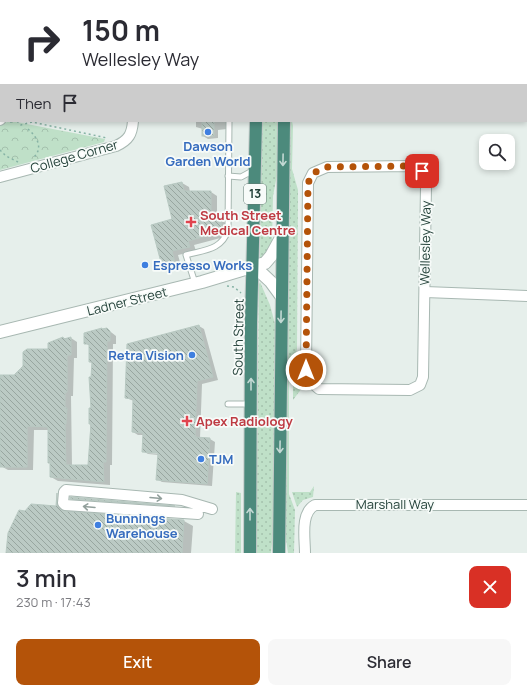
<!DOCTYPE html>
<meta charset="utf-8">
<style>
:root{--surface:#fff;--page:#f7f7f7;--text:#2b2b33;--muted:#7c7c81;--accent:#b45309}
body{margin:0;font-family:Manrope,sans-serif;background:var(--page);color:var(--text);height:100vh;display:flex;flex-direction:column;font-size:15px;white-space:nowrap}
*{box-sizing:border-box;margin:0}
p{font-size:13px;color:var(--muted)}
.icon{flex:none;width:22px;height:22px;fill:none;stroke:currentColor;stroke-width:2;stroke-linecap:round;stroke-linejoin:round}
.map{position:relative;height:553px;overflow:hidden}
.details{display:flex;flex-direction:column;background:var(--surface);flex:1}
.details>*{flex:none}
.banner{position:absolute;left:0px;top:0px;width:527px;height:122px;box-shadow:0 2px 6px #0003;background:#fff;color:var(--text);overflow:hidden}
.tools{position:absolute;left:479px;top:134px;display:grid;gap:8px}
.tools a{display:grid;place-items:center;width:36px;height:36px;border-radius:8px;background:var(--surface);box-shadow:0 2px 6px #0003;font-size:20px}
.pin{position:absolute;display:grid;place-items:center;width:34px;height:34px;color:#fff;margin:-17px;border-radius:8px;box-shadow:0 2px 6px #0006}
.me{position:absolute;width:44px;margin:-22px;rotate:0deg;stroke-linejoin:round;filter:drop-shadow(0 0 3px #0008)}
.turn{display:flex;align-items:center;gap:14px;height:84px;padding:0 16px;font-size:18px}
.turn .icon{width:52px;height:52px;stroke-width:2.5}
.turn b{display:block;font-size:28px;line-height:34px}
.then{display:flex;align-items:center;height:38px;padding:0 16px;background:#0003;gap:8px;font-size:15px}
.round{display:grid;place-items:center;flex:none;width:42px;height:42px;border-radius:8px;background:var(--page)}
.head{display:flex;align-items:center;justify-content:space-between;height:68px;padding:0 16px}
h1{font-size:24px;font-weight:600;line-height:30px}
.primary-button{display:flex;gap:8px;margin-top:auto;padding:8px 16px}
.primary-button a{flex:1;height:46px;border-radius:8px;background:var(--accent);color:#fff;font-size:16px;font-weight:600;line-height:46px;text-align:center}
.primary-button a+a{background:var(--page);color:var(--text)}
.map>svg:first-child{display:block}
.grass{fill:url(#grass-dots)}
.forest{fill:url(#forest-crowns)}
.shadow{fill:#0003;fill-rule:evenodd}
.building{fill:url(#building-back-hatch);stroke:#b8c9c2}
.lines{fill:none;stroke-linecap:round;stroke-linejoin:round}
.service-casing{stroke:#a8b8b2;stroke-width:7}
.minor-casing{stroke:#a8b8b2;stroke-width:12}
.tertiary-casing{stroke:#a8b8b2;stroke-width:14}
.trunk-casing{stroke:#c2cac8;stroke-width:14}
.path{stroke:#86b3a5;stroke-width:1.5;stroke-dasharray:2 3;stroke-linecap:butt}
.service{stroke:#fff;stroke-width:5}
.minor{stroke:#fff;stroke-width:10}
.tertiary{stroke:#fff;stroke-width:12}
.trunk{stroke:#4c8a7c;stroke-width:12}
.oneway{stroke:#c4d9d4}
.oneway2{stroke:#92a09c}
.route{stroke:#b45309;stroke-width:7;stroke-dasharray:0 12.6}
.shop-dot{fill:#3f7fe0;stroke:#f7fbf9;stroke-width:1.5}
.health-dot{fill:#e0444e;stroke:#f7fbf9;stroke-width:1.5}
.labels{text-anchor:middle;stroke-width:3.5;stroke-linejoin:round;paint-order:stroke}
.shield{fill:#f7fbf9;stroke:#637a73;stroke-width:1}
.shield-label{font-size:12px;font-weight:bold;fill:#24423a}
.shop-label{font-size:13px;font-weight:bold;fill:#366cbe;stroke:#f7fbf9;text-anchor:start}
.street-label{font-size:13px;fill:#24423a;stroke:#f7fbf9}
.health-label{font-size:13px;font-weight:bold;fill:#be3a42;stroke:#f7fbf9;text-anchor:start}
</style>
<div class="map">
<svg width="527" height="553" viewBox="0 0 527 553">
<defs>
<pattern id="grass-dots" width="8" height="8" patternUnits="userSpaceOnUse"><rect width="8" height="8" fill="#bfe0c8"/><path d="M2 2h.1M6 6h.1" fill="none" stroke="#a4c1ad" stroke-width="1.8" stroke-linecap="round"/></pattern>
<pattern id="forest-crowns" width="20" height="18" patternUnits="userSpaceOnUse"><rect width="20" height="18" fill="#bfe0c8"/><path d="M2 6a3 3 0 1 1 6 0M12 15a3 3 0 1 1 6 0" fill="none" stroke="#a4c1ad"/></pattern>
<pattern id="building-back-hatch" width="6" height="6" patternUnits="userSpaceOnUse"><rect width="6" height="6" fill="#bbcac4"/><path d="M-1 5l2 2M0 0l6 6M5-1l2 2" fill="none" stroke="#98a6a0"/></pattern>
</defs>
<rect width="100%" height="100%" fill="#e6efeb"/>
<!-- grass -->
<g class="grass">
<polygon points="261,121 277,121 278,170 273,196 272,241 267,255 260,259"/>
<polygon points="289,121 292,121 293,126 292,169 298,190 297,349 290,373 289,383 289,494 295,510 294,553 288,553 285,532"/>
<polygon points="260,282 270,305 275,324 273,534 271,553 256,553 259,284"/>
<polygon points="301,353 302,388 293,400 293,371"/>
<polygon points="314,486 313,497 303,500 297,507 292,492 310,492"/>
<polygon points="236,492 241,493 241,553 235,553"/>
</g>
<!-- forest -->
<g class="forest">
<polygon points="11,0 127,0 127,1 10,1"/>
<polygon points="11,121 105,139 104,142 0,170 0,124"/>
</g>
<!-- shadow -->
<g class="shadow">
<polygon points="192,0 229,0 192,1"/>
<polygon points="196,121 227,121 227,129 218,130 218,138 208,139 203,136 203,129 196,127"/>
<polygon points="182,183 189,187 190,192 211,192 217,196 217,221 222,221 229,225 228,236 194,245 196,251 178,255 181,266 169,269 163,265"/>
<path d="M 199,326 L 204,329 L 218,380 L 202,384 L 200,438 L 210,439 L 215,442 L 212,486 L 162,482 L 157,479 L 159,455 L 148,454 L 143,451 L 144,435 L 138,435 L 133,432 L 134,401 L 126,398 ZM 147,451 L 163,452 L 163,454 L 147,453 Z"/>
<polygon points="107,329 116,336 116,344 113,344 112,465 110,465 110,485 58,481 51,477 49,430 34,430 33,470 8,470 1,466 0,376 14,376 63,338 71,338 77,342 77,358 74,358 73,396 71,396 72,466 89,466 92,363 90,362 90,346 85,343"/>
<polygon points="58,495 66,500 67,513 184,521 193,526 191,553 7,553 26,512 57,507"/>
</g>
<!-- building -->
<g class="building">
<rect x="202" y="121" width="12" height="15"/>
<polygon points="182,182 184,191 211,191 211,220 222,220 221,232 188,241 190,247 172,251 175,263 162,266 151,225 172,219 164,186"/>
<polygon points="199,325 213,377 197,381 195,437 210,438 207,484 156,480 158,453 142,452 143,433 132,432 133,399 125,398 127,344"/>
<polygon points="102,328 102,329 107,328 110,331 110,341 107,341 106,462 103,462 104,482 50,477 50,463 48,463 48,427 27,426 27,467 0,467 0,375 14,375 23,366 23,352 27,349 48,349 48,343 63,337 64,339 71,337 71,355 67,355 67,392 65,393 65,408 67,408 66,424 65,424 66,465 88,465 91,424 89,424 89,408 91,408 89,377 91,377 92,362 89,362 89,344 84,344 84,333"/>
<polygon points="57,493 57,506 65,511 184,520 182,553 6,553 8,533 19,510 25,511 31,504 56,506"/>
<polygon points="70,497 175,506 70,499"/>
</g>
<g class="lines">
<!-- service casing -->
<g class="service-casing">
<g id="service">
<polyline points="186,0 186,1"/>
<polyline points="230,1 230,0"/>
<polyline points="228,176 241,177 254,170"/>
<path d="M 195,283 L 186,255 C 204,250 222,250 228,230 L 229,121"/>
<polyline points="228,404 250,404"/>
</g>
</g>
<!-- minor casing -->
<g class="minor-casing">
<g id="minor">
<polyline points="172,0 172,1"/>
<polyline points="277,1 277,0"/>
<polyline points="350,1 350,0"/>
<polyline points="526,55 527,55"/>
<polyline points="0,120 1,119"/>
<polygon points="412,166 422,171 426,186 423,377 420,385 410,390 319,389 311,382 306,370 308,183 313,173 327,167"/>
<path d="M 0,177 L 116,146 C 129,140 132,134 133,121"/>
<polyline points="425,292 527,296"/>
<polyline points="198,514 65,505 63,503 64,492 66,490 182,500 212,509"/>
<path d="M 305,553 C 305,538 300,513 315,505 L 527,505"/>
</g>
</g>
<!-- tertiary casing -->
<g class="tertiary-casing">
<g id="tertiary">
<polyline points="254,266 271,282 282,297"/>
<polyline points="0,332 202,282 265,263 271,256 282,236"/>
</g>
</g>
<!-- trunk casing -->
<g class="trunk-casing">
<g id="trunk">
<polyline points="257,1 257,0"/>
<polyline points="285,1 285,0"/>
<polyline points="250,553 251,323 256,121"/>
<polyline points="279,553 284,121"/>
</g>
</g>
<!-- path -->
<g class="path">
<polyline points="126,0 126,1"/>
<polyline points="0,12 1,12"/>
<polyline points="17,121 21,125 32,122 107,138"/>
<polyline points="10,122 16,121"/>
<path d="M 28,129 C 37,137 44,148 33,158"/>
<polyline points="0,150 6,156 18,162"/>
<polyline points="227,286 234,287 241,293"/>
</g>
<!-- service -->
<use href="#service" class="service"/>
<!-- minor -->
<use href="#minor" class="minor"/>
<!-- tertiary -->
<use href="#tertiary" class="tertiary"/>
<!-- trunk -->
<use href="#trunk" class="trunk"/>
</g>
<!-- one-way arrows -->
<defs><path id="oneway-shaft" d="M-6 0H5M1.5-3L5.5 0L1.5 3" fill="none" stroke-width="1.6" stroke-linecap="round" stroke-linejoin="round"/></defs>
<g class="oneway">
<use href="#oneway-shaft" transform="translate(283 160) rotate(91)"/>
<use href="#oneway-shaft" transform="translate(281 317) rotate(91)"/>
<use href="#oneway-shaft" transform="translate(251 384) rotate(-90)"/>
<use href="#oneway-shaft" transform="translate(280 447) rotate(91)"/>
<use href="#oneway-shaft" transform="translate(250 514) rotate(-90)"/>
</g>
<g class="oneway2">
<use href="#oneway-shaft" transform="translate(156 498) rotate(5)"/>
<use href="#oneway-shaft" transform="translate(89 507) rotate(-175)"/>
</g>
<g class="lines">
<!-- route -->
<polyline class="route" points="306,370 308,183 313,173 327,167 412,166 422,171"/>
</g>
<!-- markers -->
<g class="shop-dot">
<circle cx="208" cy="132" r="4"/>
<circle cx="145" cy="265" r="4"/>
<circle cx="192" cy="355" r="4"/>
<circle cx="201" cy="459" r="4"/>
<circle cx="98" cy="525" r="4"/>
</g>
<g class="health-dot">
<path d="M189 216h4v4h4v4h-4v4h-4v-4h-4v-4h4z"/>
<path d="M185 415h4v4h4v4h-4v4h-4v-4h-4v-4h4z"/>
</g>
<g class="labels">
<!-- shield labels -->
<rect class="shield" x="244" y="184" width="22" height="20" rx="3"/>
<g class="shield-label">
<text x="255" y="198">13</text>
</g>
<!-- shop labels -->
<g class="shop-label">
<text x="208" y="151" text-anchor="middle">Dawson<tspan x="208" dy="15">Garden World</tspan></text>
<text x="153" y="270">Espresso Works</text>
<text x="184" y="360" text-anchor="end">Retra Vision</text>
<text x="209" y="464">TJM</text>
<text x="106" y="523">Bunnings<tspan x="106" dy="15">Warehouse</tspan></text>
</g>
<!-- street labels -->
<g class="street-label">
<text transform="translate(74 156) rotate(-16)" y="5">College Corner</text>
<text transform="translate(425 243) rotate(-89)" y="5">Wellesley Way</text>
<text transform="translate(127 301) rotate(-14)" y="5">Ladner Street</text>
<text transform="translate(238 337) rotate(-89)" y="5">South Street</text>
<text x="395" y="509">Marshall Way</text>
</g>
<!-- health labels -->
<g class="health-label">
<text x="200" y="220">South Street<tspan x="200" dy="15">Medical Centre</tspan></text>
<text x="196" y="426">Apex Radiology</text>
</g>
</g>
</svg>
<div class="tools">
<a><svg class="icon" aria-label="search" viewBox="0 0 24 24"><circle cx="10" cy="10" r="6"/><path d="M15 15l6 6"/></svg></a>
</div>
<div class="pin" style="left:422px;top:171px;background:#d93025"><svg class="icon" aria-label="arrive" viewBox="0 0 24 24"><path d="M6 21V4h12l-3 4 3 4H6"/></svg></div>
<svg class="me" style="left:306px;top:370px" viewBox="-20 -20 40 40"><circle r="17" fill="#b45309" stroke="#fff" stroke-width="3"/><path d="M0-11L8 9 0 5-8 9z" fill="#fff"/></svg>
<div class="banner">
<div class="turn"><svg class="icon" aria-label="right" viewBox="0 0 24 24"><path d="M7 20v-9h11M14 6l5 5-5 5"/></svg><div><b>150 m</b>Wellesley Way</div></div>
<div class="then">Then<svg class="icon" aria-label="arrive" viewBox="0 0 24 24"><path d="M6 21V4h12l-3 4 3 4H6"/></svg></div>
</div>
</div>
<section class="details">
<div class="head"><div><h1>3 min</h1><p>230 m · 17:43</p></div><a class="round" style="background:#d93025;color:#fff"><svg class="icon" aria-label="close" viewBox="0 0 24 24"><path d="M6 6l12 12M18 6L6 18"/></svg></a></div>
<div class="primary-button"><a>Exit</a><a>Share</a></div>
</section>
